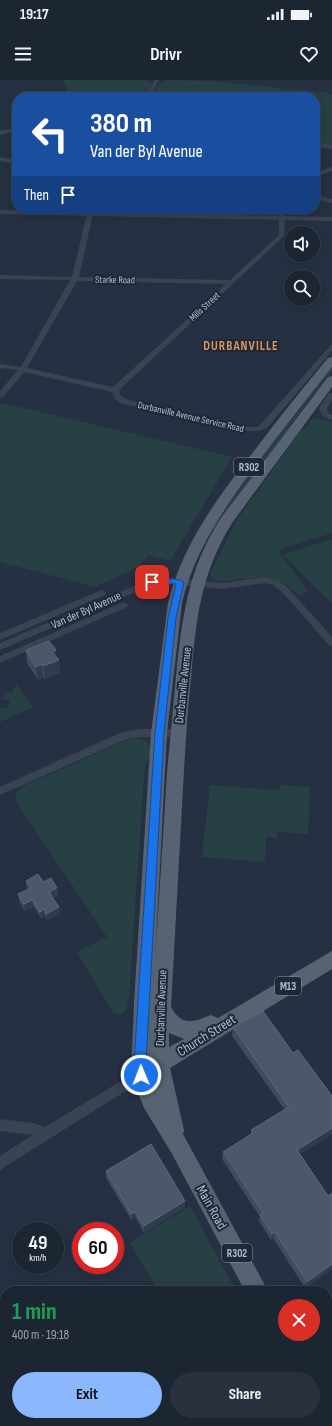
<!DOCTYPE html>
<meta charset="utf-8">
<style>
:root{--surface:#1c2532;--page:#29313e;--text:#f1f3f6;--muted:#a0a5ac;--line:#3a424d;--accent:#8bb7fc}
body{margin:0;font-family:"Sofia Sans Condensed",sans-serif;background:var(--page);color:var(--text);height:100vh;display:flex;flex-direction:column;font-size:15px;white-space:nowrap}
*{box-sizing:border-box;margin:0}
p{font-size:13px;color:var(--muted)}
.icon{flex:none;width:22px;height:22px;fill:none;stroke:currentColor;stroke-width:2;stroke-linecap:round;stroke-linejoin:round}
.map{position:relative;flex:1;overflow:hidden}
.panel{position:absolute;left:0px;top:1206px;width:332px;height:140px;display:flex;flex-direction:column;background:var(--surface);border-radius:16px 16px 0 0;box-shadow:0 2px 10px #0003,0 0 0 1px var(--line)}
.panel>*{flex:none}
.hud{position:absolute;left:12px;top:12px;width:308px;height:122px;border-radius:16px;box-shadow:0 2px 10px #0003,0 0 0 1px var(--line);background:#1a4fa0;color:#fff;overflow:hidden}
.buttons{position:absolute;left:284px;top:146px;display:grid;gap:8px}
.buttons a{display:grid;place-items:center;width:36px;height:36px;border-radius:50%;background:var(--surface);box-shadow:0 2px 10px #0003,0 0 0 1px var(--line);font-size:20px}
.speed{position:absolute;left:12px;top:1142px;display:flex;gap:8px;font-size:20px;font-weight:700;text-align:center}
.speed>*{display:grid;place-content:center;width:52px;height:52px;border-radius:50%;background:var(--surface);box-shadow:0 2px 10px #0003,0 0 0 1px var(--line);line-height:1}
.speed small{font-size:10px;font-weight:400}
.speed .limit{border:6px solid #d22;background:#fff;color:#111}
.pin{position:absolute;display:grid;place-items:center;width:34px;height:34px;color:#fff;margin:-17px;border-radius:8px;box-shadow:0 2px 6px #0006}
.me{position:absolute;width:44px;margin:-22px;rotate:359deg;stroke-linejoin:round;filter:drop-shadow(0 0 3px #0008)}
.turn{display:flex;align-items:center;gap:14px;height:84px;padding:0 12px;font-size:18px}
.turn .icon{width:52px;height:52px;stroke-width:2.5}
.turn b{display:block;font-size:28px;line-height:34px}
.then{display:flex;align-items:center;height:38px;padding:0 12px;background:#0003;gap:8px;font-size:15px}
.round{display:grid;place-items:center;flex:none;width:42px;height:42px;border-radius:21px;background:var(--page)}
.head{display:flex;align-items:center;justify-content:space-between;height:68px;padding:0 12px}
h1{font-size:24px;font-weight:700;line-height:30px;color:#1e9e55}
.action{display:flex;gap:8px;margin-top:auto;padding:8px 12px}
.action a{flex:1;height:46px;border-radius:24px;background:var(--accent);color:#111;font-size:16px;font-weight:700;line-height:46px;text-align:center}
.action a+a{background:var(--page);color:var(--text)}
.status{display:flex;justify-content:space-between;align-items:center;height:28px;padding:0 20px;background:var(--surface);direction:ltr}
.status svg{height:11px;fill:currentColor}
header{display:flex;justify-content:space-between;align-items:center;height:52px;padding:0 12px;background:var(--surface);font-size:18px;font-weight:700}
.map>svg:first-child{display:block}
.green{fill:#274043}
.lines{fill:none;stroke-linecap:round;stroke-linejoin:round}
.minor{fill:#394352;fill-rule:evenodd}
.tertiary{fill:#394352;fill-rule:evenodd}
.primary{fill:#576372;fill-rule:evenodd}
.wall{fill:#3d4c5e}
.shaded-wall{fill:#2e3c4e}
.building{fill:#4a586a;stroke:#5b6879}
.route{fill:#1a73e8;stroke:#114b97}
.labels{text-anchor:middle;stroke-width:4;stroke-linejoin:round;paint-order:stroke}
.far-street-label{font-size:10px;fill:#b6bfcc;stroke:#1e2837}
.shield{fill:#1e2837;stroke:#88929f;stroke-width:1}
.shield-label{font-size:11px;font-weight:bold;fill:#b6bfcc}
.street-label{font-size:12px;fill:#b6bfcc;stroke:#1e2837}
.far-district-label{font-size:13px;font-weight:bold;letter-spacing:1px;fill:#d99663;stroke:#1e2837}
.near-street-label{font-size:14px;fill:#b6bfcc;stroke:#1e2837}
</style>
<div class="status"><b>19:17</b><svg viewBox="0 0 49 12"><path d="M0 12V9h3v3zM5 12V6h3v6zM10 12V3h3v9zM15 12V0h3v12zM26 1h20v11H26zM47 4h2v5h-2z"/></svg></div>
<header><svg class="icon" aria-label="menu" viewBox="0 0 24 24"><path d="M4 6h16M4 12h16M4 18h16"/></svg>Drivr<svg class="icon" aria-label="heart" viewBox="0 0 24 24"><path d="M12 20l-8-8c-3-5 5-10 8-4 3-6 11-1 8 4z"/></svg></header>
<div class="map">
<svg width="332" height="1346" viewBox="0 0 332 1346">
<rect width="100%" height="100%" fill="#253142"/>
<!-- green -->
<g class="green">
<polygon points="63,0 141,0 149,1 152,4 145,17 101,17 89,12 68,15"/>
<polygon points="168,0 210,1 324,12 332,15 332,66 315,62 315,17 151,17 159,3"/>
<path d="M 332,286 L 332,292 L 310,319 L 216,447 L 211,453 L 209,453 C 246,395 288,339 332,286 Z"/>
<polygon points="2,323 232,377 170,481 149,475 139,486 96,507 0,482 0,325"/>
<path d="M 314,337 L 332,342 L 332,453 L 278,470 L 308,512 L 299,515 C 282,499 266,496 243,499 L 242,498 C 233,499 213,507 210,494 L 236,441 L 301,350 L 305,349 Z"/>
<polygon points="332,459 332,523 283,475"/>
<polygon points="16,604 33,627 0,642 0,627 7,628 10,621 2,619 5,612 12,613"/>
<path d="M 132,658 L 145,660 L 151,667 L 150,679 L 145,682 L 129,917 L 126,930 L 119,935 L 113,932 L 77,872 L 107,857 L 17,723 C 13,714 18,709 26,705 Z"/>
<polygon points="210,705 279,710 280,705 310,707 308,754 278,752 277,758 266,757 265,782 202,777"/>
<polygon points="190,1126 236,1211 158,1211 130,1163"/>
<polygon points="233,1341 306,1341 309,1346 236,1346"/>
</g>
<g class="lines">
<!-- minor -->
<g class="minor">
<polygon points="155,0 159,0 150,17 144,17"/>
<polygon points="17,47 17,51 0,55 0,51"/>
<polygon points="315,62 332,65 332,69 315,66"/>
<polygon points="0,77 17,80 17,84 0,81"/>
<polygon points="332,87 332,91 315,97 315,93"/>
<polygon points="315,115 332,119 332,123 315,119"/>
<path d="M 88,129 L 94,129 L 79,197 L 230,200 L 279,155 L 279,129 L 285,129 L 284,156 L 119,310 L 121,316 L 128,320 L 250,347 L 257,347 L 261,344 L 330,266 L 332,265 L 332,271 L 267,348 L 259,351 L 250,351 L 123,324 L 115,319 L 112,312 L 24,292 L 3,317 L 0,317 L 0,311 L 18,290 L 0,288 L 0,284 L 21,287 L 70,200 L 0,199 L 0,195 L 72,197 ZM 77,201 L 226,204 L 113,307 L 27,288 Z"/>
<polygon points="329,313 332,313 332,320 327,328 329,334 332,335 332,340 323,337 319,328"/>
<polygon points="164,497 223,503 265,497 279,501 288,508 332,557 332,566 329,565 282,512 273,505 265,503 223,509 164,503 147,507 0,570 0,563 141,503"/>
<polygon points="102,510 106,513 105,515 0,560 0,553"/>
<polygon points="124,522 128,525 127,527 0,583 0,576"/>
<polygon points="140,649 178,649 183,653 178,657 140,657 127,659 0,715 0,707 122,652"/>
<polygon points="141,989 145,991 147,995 145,999 0,1090 0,1076 33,1055 0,1051 0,1039 33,1043 45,1047"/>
</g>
<!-- tertiary -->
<polygon class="tertiary" points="0,130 332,137 332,141 0,134"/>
<!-- primary -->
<g class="primary">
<path d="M 332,277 L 332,287 C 309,316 286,345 264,374 C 230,420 195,467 182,523 L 167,653 L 155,881 C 159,819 163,756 167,693 C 170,661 173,629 176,596 C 182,538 188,488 221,438 L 328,297 L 332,296 L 332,307 L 232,443 C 200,495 196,540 191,599 C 187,636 185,672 183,708 C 179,781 175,854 171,927 C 182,947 193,942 211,935 L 218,938 L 332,871 L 332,889 L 170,988 L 184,1050 L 183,1054 L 268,1211 L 245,1211 L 171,1072 L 144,1028 L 131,995 L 134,923 L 151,653 L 168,523 C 182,465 218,417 254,371 C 278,339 303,308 328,278 ZM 169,953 L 184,959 L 169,967 Z"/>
<polygon points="327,1325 332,1327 332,1346 319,1346 317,1341 327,1341"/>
</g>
</g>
<!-- wall -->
<g class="wall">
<polygon points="26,570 57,577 59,580 60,593 45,599 43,597 38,600 27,583"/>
<polygon points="26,801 43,802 57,808 58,815 53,818 59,827 60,834 47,840 45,836 41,838 34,827 25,831 19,821 18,814 28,809 27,808"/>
<polygon points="233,947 293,973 332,1016 332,1054 300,1074 328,1116 332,1113 332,1189 305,1208 273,1158 271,1160 259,1141 260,1137 222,1079 223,1072 251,1055 251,1050 285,1030 232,956"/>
<polygon points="106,1091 185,1127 144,1153 136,1138 132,1141 106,1098"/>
</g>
<!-- shaded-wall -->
<g class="shaded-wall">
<polygon points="56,570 57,581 59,580 60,593 45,599 43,586 52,572"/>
<polygon points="42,584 43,597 38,600 36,587"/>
<polygon points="57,808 58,815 50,819 49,812"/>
<polygon points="32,820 34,827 25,831 24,824"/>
<polygon points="59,827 60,834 47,840 46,834"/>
<polygon points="44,829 45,836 41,838 40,832"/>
<polygon points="332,1048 332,1054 295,1077 297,1070"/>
<polygon points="185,1121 185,1127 144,1153 144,1146"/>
<polygon points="135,1132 136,1138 132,1141 131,1134"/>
<polygon points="275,1152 273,1158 271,1160 272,1154"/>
<polygon points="332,1184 332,1189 305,1208 307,1202"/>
</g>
<!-- building -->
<g class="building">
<polygon points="49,561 56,570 52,572 59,580 43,586 42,584 36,587 26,570"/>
<polygon points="38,794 43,802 51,798 57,808 49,812 59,827 46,834 44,829 40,832 32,820 24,824 18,814 31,808 26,801"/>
<polygon points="263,931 293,973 298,970 332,1016 332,1048 297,1070 328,1116 332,1113 332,1184 307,1202 275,1152 272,1154 260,1135 263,1133 223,1072 253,1053 251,1050 289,1027 233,947"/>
<polygon points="151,1064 185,1121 144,1146 135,1132 131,1134 106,1091"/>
</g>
<!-- route -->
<polygon class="route" points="164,498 180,500 184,502 176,538 164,653 146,983 147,995 145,999 141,1000 137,999 134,983 155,653 168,538 176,504 152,504 148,502 152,499"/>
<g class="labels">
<!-- far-street labels -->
<g class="far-street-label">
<text transform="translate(115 199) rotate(1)" y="4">Starke Road</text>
<text transform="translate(204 226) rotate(-43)" y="4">Mills Street</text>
<text transform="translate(191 336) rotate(13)" y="4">Durbanville Avenue Service Road</text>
</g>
<!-- shield labels -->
<g class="shield">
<rect x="234" y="378" width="30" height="18" rx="3"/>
<rect x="275" y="897" width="26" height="18" rx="3"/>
<rect x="222" y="1164" width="30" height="18" rx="3"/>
</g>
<g class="shield-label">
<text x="249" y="391">R302</text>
<text x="288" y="910">M13</text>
<text x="237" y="1177">R302</text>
</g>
<!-- street labels -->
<g class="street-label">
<text transform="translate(86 530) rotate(-24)" y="4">Van der Byl Avenue</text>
<text transform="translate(183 605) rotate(-84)" y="4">Durbanville Avenue</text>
<text transform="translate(161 928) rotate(-88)" y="4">Durbanville Avenue</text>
</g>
<!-- far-district labels -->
<g class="far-district-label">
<text x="241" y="270">DURBANVILLE</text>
</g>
<!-- near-street labels -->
<g class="near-street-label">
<text transform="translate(206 955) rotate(-32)" y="5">Church Street</text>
<text transform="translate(212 1127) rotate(61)" y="5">Main Road</text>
</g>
</g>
</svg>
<div class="buttons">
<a><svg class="icon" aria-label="sound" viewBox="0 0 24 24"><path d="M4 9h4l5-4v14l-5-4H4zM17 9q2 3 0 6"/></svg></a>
<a><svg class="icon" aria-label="search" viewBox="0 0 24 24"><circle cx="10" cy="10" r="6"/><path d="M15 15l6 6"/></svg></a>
</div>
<div class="speed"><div>49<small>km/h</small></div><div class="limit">60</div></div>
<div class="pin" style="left:152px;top:502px;background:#d93025"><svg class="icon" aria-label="arrive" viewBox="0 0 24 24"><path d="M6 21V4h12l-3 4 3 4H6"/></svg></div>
<svg class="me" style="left:141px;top:995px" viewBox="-20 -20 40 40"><circle r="17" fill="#1a73e8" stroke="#fff" stroke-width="3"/><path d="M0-11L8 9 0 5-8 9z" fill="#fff"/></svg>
<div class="hud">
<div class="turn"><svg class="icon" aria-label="left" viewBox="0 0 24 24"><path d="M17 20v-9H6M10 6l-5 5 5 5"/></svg><div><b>380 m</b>Van der Byl Avenue</div></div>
<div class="then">Then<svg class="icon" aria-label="arrive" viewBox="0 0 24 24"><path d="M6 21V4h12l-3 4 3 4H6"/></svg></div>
</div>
<section class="panel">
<div class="head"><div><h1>1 min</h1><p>400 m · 19:18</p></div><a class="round" style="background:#d93025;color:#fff"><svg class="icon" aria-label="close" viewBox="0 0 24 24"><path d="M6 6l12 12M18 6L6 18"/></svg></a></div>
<div class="action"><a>Exit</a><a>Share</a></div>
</section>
</div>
